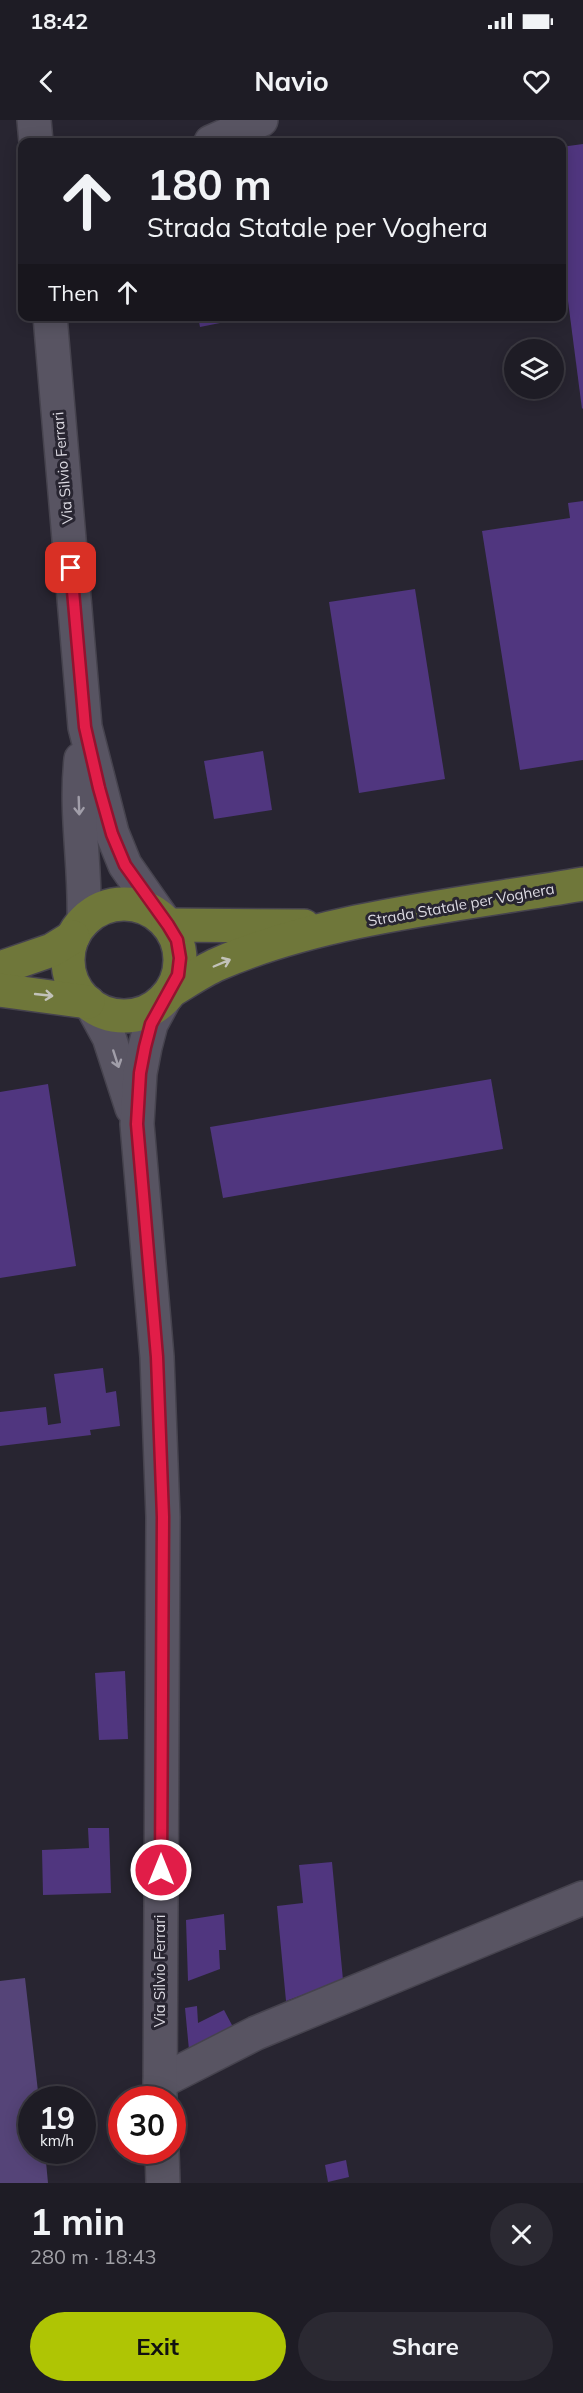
<!DOCTYPE html>
<meta charset="utf-8">
<style>
:root{--surface:#1e1c25;--page:#2b2932;--text:#f1f3f6;--muted:#a1a1a7;--line:#3c3a42;--accent:#afc504}
body{margin:0;font-family:Mulish,sans-serif;background:var(--page);color:var(--text);height:100vh;display:flex;flex-direction:column;font-size:22px;white-space:nowrap}
*{box-sizing:border-box;margin:0}
p{font-size:20px;color:var(--muted)}
.icon{flex:none;width:33px;height:33px;fill:none;stroke:currentColor;stroke-width:2;stroke-linecap:round;stroke-linejoin:round}
.map{position:relative;height:2063px;overflow:hidden}
.panel{display:flex;flex-direction:column;background:var(--surface);flex:1}
.panel>*{flex:none}
.top-card{position:absolute;left:18px;top:18px;width:548px;height:183px;border-radius:12px;box-shadow:0 3px 15px #0003,0 0 0 2px var(--line);background:#1e1c25;color:var(--text);overflow:hidden}
.tools{position:absolute;left:504px;top:219px;display:grid;gap:12px}
.tools a{display:grid;place-items:center;width:60px;height:60px;border-radius:50%;background:var(--surface);box-shadow:0 3px 15px #0003,0 0 0 2px var(--line);font-size:30px}
.speed{position:absolute;left:18px;top:1966px;display:flex;gap:12px;font-size:30px;font-weight:700;text-align:center}
.speed>*{display:grid;place-content:center;width:78px;height:78px;border-radius:50%;background:var(--surface);box-shadow:0 3px 15px #0003,0 0 0 2px var(--line);line-height:1}
.speed small{font-size:15px;font-weight:400}
.speed .limit{border:9px solid #d22;background:#fff;color:#111}
.pin{position:absolute;display:grid;place-items:center;width:51px;height:51px;color:#fff;margin:-26px;border-radius:12px;box-shadow:0 3px 9px #0006}
.me{position:absolute;width:66px;margin:-33px;rotate:0deg;stroke-linejoin:round;filter:drop-shadow(0 0 4px #0008)}
.turn{display:flex;align-items:center;gap:21px;height:126px;padding:0 30px;font-size:27px}
.turn .icon{width:78px;height:78px;stroke-width:2.5}
.turn b{display:block;font-size:42px;line-height:51px}
.then{display:flex;align-items:center;height:57px;padding:0 30px;background:#0003;gap:12px;font-size:22px}
.round{display:grid;place-items:center;flex:none;width:63px;height:63px;border-radius:32px;background:var(--page)}
.overview{display:flex;align-items:center;justify-content:space-between;height:102px;padding:0 30px}
h1{font-size:36px;font-weight:700;line-height:45px}
.button{display:flex;gap:12px;margin-top:auto;padding:12px 30px}
.button a{flex:1;height:69px;border-radius:36px;background:var(--accent);color:#111;font-size:24px;font-weight:700;line-height:69px;text-align:center}
.button a+a{background:var(--page);color:var(--text)}
.status{display:flex;justify-content:space-between;align-items:center;height:42px;padding:0 30px;background:var(--surface);direction:ltr}
.status svg{height:16px;fill:currentColor}
header{display:flex;justify-content:space-between;align-items:center;height:78px;padding:0 30px;background:var(--surface);font-size:27px;font-weight:700}
.map>svg:first-child{display:block}
.green{fill:#554478}
.building{fill:#50367f}
.lines{fill:none;stroke-linecap:round;stroke-linejoin:round}
.minor-casing{stroke:#46434e;stroke-width:36}
.major-casing{stroke:#46434e;stroke-width:36}
.minor{stroke:#585462;stroke-width:33}
.major{stroke:#6f773a;stroke-width:33}
.oneway{stroke:#a19ea9}
.oneway2{stroke:#c2c2b9}
.route-casing{stroke:#92132f;stroke-width:15}
.route{stroke:#e11d48;stroke-width:10}
.labels{text-anchor:middle;stroke-width:6;stroke-linejoin:round;paint-order:stroke}
.street-label{font-size:15px;fill:#dddbe3;stroke:#282531}
</style>
<div class="status"><b>18:42</b><svg viewBox="0 0 49 12"><path d="M0 12V9h3v3zM5 12V6h3v6zM10 12V3h3v9zM15 12V0h3v12zM26 1h20v11H26zM47 4h2v5h-2z"/></svg></div>
<header><svg class="icon" aria-label="back" viewBox="0 0 24 24"><path d="M15 5l-7 7 7 7"/></svg>Navio<svg class="icon" aria-label="heart" viewBox="0 0 24 24"><path d="M12 20l-8-8c-3-5 5-10 8-4 3-6 11-1 8 4z"/></svg></header>
<div class="map">
<svg width="583" height="2063" viewBox="0 0 583 2063">
<rect width="100%" height="100%" fill="#282531"/>
<!-- green -->
<polygon class="green" points="25,1858 39,1980 32,1980 32,2031 45,2031 48,2063 0,2063 0,1861"/>
<!-- building -->
<g class="building">
<polygon points="583,24 583,288 582,289 561,127 561,27"/>
<polygon points="198,196 239,196 240,199 200,207"/>
<polygon points="583,381 583,640 520,650 482,411 570,398 568,383"/>
<polygon points="415,469 445,659 359,673 329,482"/>
<polygon points="263,631 272,690 214,699 204,641"/>
<polygon points="491,959 503,1029 223,1078 210,1007"/>
<polygon points="48,964 76,1146 0,1158 0,972"/>
<polygon points="103,1248 106,1273 116,1271 120,1306 90,1310 91,1315 0,1326 0,1292 46,1287 48,1305 61,1303 54,1254"/>
<polygon points="125,1551 128,1619 99,1620 95,1553"/>
<polygon points="88,1708 109,1708 111,1773 43,1775 42,1730 89,1728"/>
<polygon points="332,1742 343,1860 286,1881 277,1786 303,1783 299,1745"/>
<polygon points="224,1794 226,1830 219,1830 220,1849 188,1861 186,1800"/>
<polygon points="197,1886 198,1903 224,1890 233,1907 189,1930 185,1888"/>
<polygon points="346,2040 349,2057 328,2062 325,2045"/>
</g>
<g class="lines">
<!-- minor casing -->
<g class="minor-casing">
<g id="minor">
<polyline points="34,0 36,22"/>
<polyline points="211,22 261,0"/>
<polyline points="50,196 85,607 112,713 125,745 162,798"/>
<path d="M 81,639 C 75,693 86,747 84,801"/>
<polyline points="92,886 109,917 132,988"/>
<polyline points="160,1962 256,1913 583,1778"/>
<polyline points="160,1980 163,1397 157,1237 137,1004 140,953 145,927 151,904 165,878"/>
<polyline points="162,2031 163,2063"/>
</g>
</g>
<!-- major casing -->
<g class="major-casing">
<g id="major">
<circle cx="124" cy="840" r="56"/>
<polyline points="168,805 304,806"/>
<polyline points="0,848 52,830 73,817"/>
<polyline points="0,870 88,882"/>
<path d="M 171,871 C 186,862 202,851 218,844 C 326,797 467,784 583,764"/>
</g>
</g>
<!-- minor -->
<use href="#minor" class="minor"/>
<!-- major -->
<use href="#major" class="major"/>
</g>
<!-- one-way arrows -->
<defs><path id="oneway-shaft" d="M-6 0H5M1.5-3L5.5 0L1.5 3" fill="none" stroke-width="1.6" stroke-linecap="round" stroke-linejoin="round" transform="scale(1.5)"/></defs>
<g class="oneway">
<use href="#oneway-shaft" transform="translate(79 686) rotate(88)"/>
<use href="#oneway-shaft" transform="translate(116 939) rotate(72)"/>
</g>
<g class="oneway2">
<use href="#oneway-shaft" transform="translate(222 843) rotate(-23)"/>
<use href="#oneway-shaft" transform="translate(44 875) rotate(6)"/>
</g>
<g class="lines">
<!-- route casing -->
<g class="route-casing">
<polyline id="route" points="71,448 85,607 99,668 112,714 125,745 168,805 177,820 180,838 178,855 151,904 145,927 140,953 137,1004 157,1237 163,1397 161,1750"/>
</g>
<!-- route -->
<use href="#route" class="route"/>
</g>
<g class="labels">
<!-- street labels -->
<g class="street-label">
<text transform="translate(63 348) rotate(-95)" y="5">Via Silvio Ferrari</text>
<text transform="translate(461 785) rotate(-10)" y="5">Strada Statale per Voghera</text>
<text transform="translate(160 1851) rotate(-90)" y="5">Via Silvio Ferrari</text>
</g>
</g>
</svg>
<div class="tools">
<a><svg class="icon" aria-label="layers" viewBox="0 0 24 24"><path d="M12 4l9 5-9 5-9-5zM3 14l9 5 9-5"/></svg></a>
</div>
<div class="speed"><div>19<small>km/h</small></div><div class="limit">30</div></div>
<div class="pin" style="left:71px;top:448px;background:#d93025"><svg class="icon" aria-label="arrive" viewBox="0 0 24 24"><path d="M6 21V4h12l-3 4 3 4H6"/></svg></div>
<svg class="me" style="left:161px;top:1750px" viewBox="-20 -20 40 40"><circle r="17" fill="#e11d48" stroke="#fff" stroke-width="3"/><path d="M0-11L8 9 0 5-8 9z" fill="#fff"/></svg>
<div class="top-card">
<div class="turn"><svg class="icon" aria-label="ahead" viewBox="0 0 24 24"><path d="M12 20V5M6 11l6-6 6 6"/></svg><div><b>180 m</b>Strada Statale per Voghera</div></div>
<div class="then">Then<svg class="icon" aria-label="ahead" viewBox="0 0 24 24"><path d="M12 20V5M6 11l6-6 6 6"/></svg></div>
</div>
</div>
<section class="panel">
<div class="overview"><div><h1>1 min</h1><p>280 m · 18:43</p></div><a class="round"><svg class="icon" aria-label="close" viewBox="0 0 24 24"><path d="M6 6l12 12M18 6L6 18"/></svg></a></div>
<div class="button"><a>Exit</a><a>Share</a></div>
</section>
